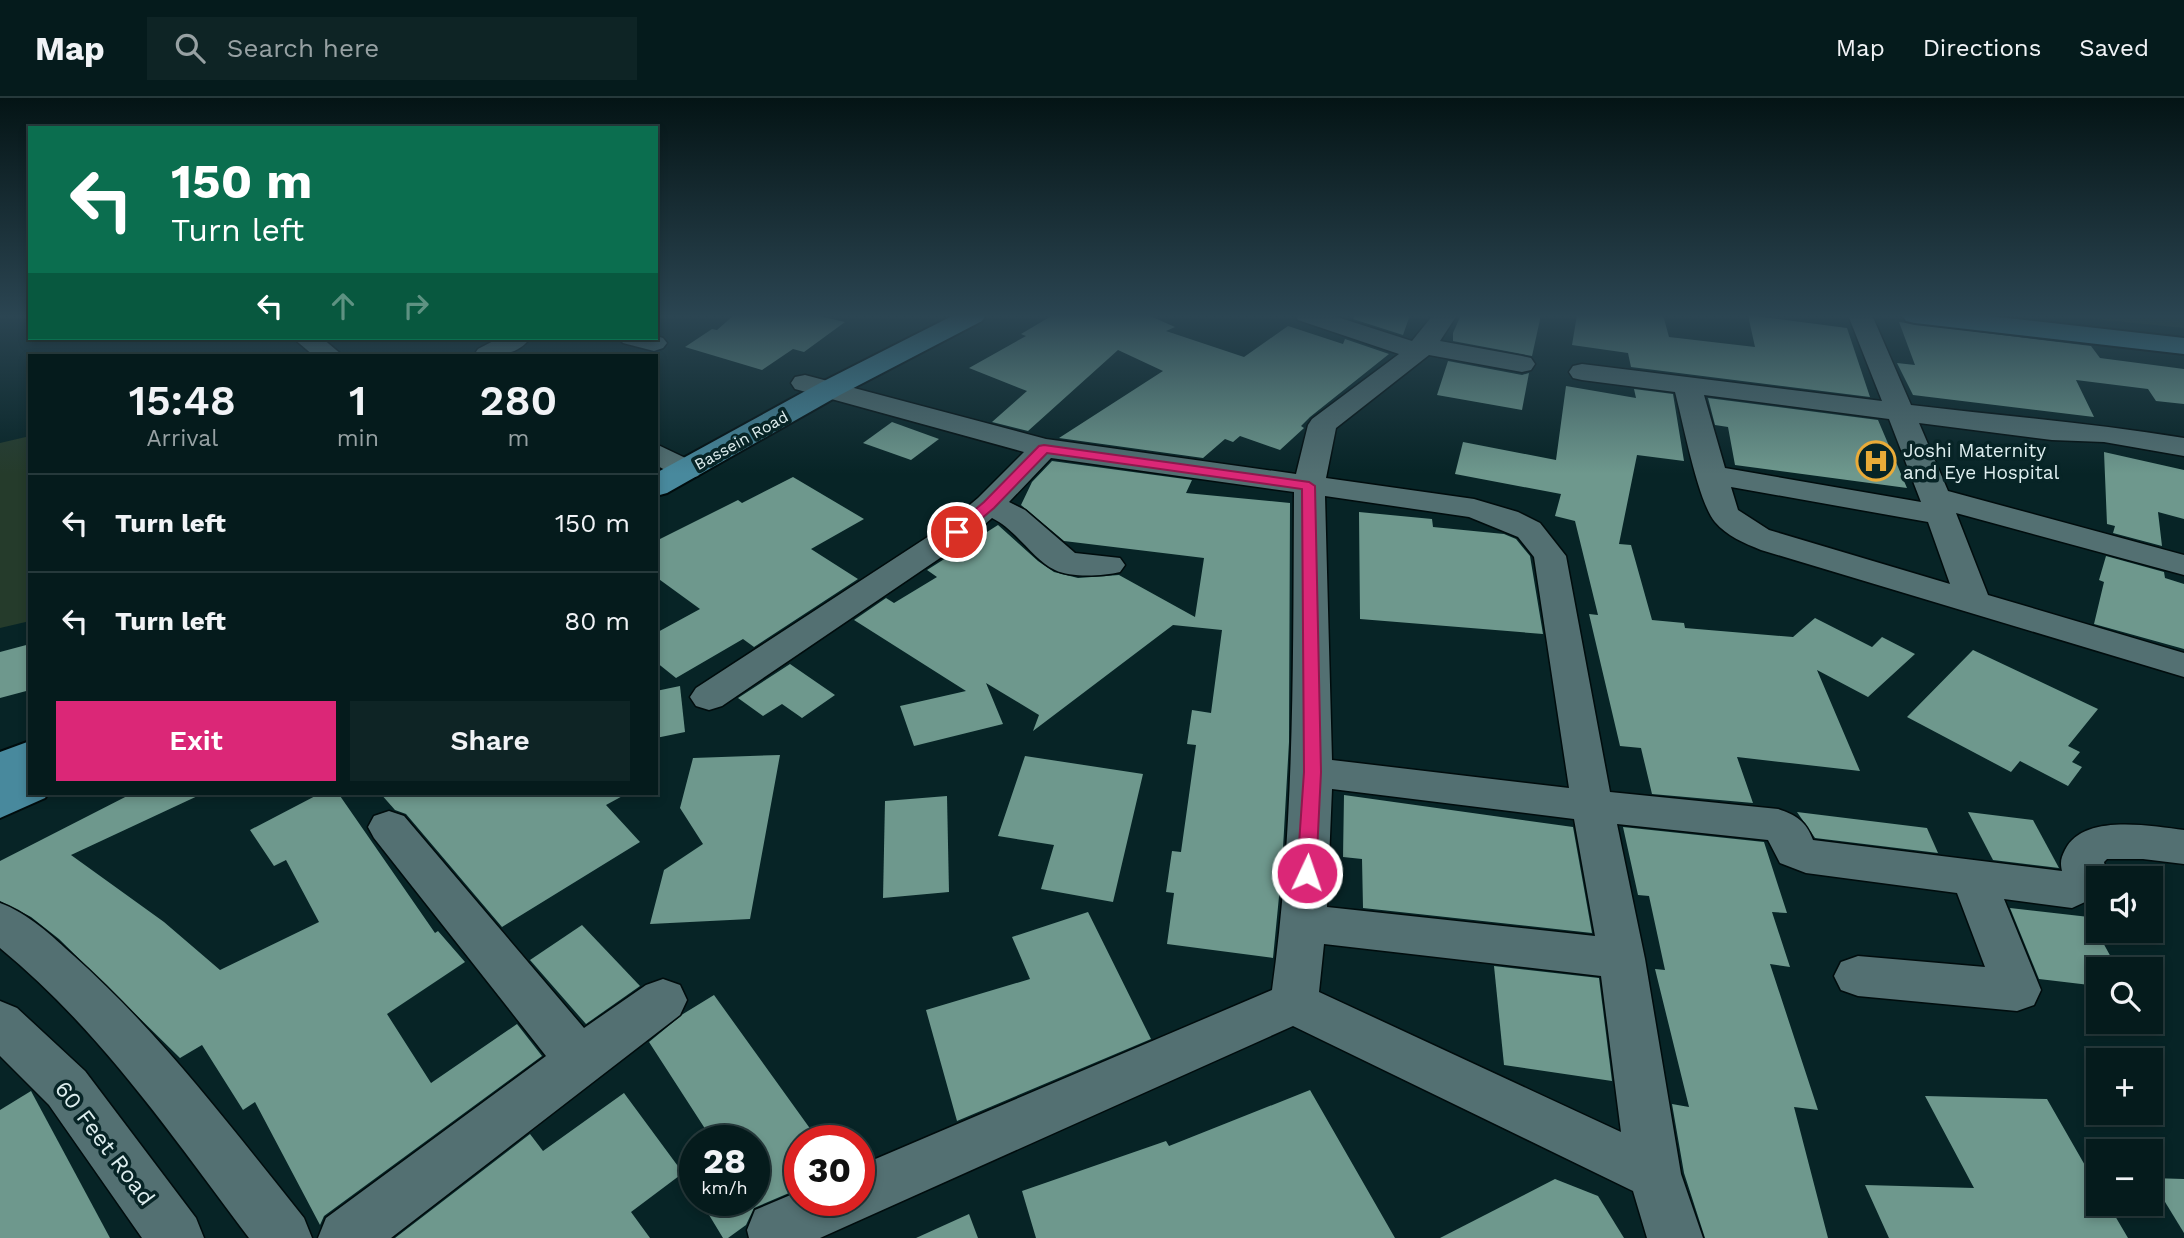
<!DOCTYPE html>
<meta charset="utf-8">
<style>
:root{--surface:#051b1c;--page:#0e2425;--text:#f1f3f6;--muted:#97a1a3;--line:#26393b;--accent:#db2777}
body{margin:0;font-family:"Work Sans",sans-serif;background:var(--page);color:var(--text);height:100vh;display:flex;flex-direction:column;font-size:26px;white-space:nowrap}
*{box-sizing:border-box;margin:0}
p{font-size:23px;color:var(--muted)}
.icon{flex:none;width:38px;height:38px;fill:none;stroke:currentColor;stroke-width:2;stroke-linecap:round;stroke-linejoin:round}
.map{position:relative;flex:1;overflow:hidden}
.sheet{position:absolute;left:28px;top:256px;width:630px;height:441px;display:flex;flex-direction:column;background:var(--surface);border-radius:0px;box-shadow:0 4px 10px #0003,0 0 0 2px var(--line)}
.sheet>*{flex:none}
.top-card{position:absolute;left:28px;top:28px;width:630px;height:214px;border-radius:0px;box-shadow:0 4px 10px #0003,0 0 0 2px var(--line);background:#0b6e4f;color:#fff;overflow:hidden}
.controls{position:absolute;left:2086px;top:768px;display:grid;gap:14px}
.controls a{display:grid;place-items:center;width:77px;height:77px;border-radius:0px;background:var(--surface);box-shadow:0 4px 10px #0003,0 0 0 2px var(--line);font-size:35px}
.speed{position:absolute;left:679px;top:1027px;display:flex;gap:14px;font-size:35px;font-weight:700;text-align:center}
.speed>*{display:grid;place-content:center;width:91px;height:91px;border-radius:50%;background:var(--surface);box-shadow:0 4px 10px #0003,0 0 0 2px var(--line);line-height:1}
.speed small{font-size:18px;font-weight:400}
.speed .limit{border:10px solid #d22;background:#fff;color:#111}
.pin{position:absolute;display:grid;place-items:center;width:60px;height:60px;color:#fff;margin:-30px;border:4px solid #fff;border-radius:50%;box-shadow:0 2px 7px #0007}
.me{position:absolute;width:77px;margin:-38px;rotate:3deg;stroke-linejoin:round;filter:drop-shadow(0 0 5px #0008)}
.turn{display:flex;align-items:center;gap:24px;height:147px;padding:0 28px;font-size:32px}
.turn .icon{width:91px;height:91px;stroke-width:2.5}
.turn b{display:block;font-size:49px;line-height:60px}
.lanes{display:flex;align-items:center;height:66px;padding:0 28px;background:#0003;justify-content:center;gap:35px;direction:ltr}
.lanes .off{opacity:.35}
.eta{display:flex;justify-content:space-evenly;align-items:center;height:119px;text-align:center}
.eta b{font-size:42px;font-weight:600;line-height:49px}
.action{display:flex;gap:14px;margin-top:auto;padding:14px 28px}
.action a{flex:1;height:80px;border-radius:0px;background:var(--accent);color:#fff;font-size:28px;font-weight:600;line-height:80px;text-align:center}
.action a+a{background:var(--page);color:var(--text)}
ul{padding:0;list-style:none}
li{display:flex;align-items:center;gap:21px;height:98px;padding:0 28px;border-top:2px solid var(--line)}
li div{flex:1}
li b{display:block;font-size:26px}
li em{font-style:normal}
header{display:flex;align-items:center;gap:42px;box-sizing:border-box;height:98px;padding:0 35px;background:var(--surface);border-bottom:2px solid var(--line)}
header strong{font-size:33px}
nav{display:flex;gap:38px;margin-inline-start:auto;font-size:24px}
.search{width:490px;height:63px;background:var(--page);display:flex;align-items:center;gap:18px;box-sizing:border-box;padding:0 24px;border-radius:0px;color:var(--muted);font-size:26px}
.map>svg:first-child{display:block}
.green{fill:#253b2b}
.building{fill:#6e988d}
.lines{fill:none;stroke-linecap:round;stroke-linejoin:round}
.minor-casing{stroke:#000c0d;stroke-width:3}
.major-casing{stroke:#000c0d;stroke-width:4}
.minor{fill:#537072;fill-rule:evenodd}
.major{fill:#48899d;fill-rule:evenodd}
.route{fill:#db2777;stroke:#8e194d;stroke-width:2}
.labels{text-anchor:middle;stroke-width:7;stroke-linejoin:round;paint-order:stroke}
.far-street-label{font-size:16px;fill:#deeeef;stroke:#072426}
.poi-label{font-size:19px;fill:#deeeef;stroke:#072426;text-anchor:start}
.near-street-label{font-size:23px;fill:#deeeef;stroke:#072426}
</style>
<header>
<strong>Map</strong>
<div class="search"><svg class="icon" aria-label="search" viewBox="0 0 24 24"><circle cx="10" cy="10" r="6"/><path d="M15 15l6 6"/></svg>Search here</div>
<nav><a>Map</a><a>Directions</a><a>Saved</a></nav>
</header>
<div class="map">
<svg width="2184" height="1140" viewBox="0 0 2184 1140">
<rect width="100%" height="100%" fill="#072426"/>
<!-- green -->
<g class="green">
<polygon points="2055,217 2184,217 2184,230"/>
<polygon points="30,338 30,523 0,530 0,345"/>
</g>
<!-- building -->
<g class="building">
<polygon points="734,217 815,217 845,224 804,254 793,251 762,272 685,249 712,231 717,232"/>
<polygon points="1053,217 1148,217 1175,229 1166,233 1244,259 1288,228 1343,246 1345,241 1389,256 1310,319 1301,328 1304,330 1280,352 1240,338 1233,344 1225,341 1203,360 1059,340 1163,273 1118,252 1028,333 992,324 1027,293 969,270 1026,238 1021,236"/>
<polygon points="1355,217 1410,217 1403,237 1353,221"/>
<polygon points="1461,217 1541,217 1532,258 1453,243 1453,235"/>
<polygon points="1577,217 1663,217 1669,239 1755,249 1748,217 1847,230 1870,299 1631,269 1628,255 1572,247"/>
<polygon points="1899,224 2091,248 2100,260 2184,271 2184,306 2156,303 2148,291 2076,282 2094,319 1913,297 1897,265 1915,267"/>
<polygon points="1448,263 1522,277 1529,275 1522,312 1437,297"/>
<polygon points="1566,288 1636,300 1634,291 1673,296 1684,363 1637,357 1619,446 1631,447 1652,522 1684,525 1685,530 1793,539 1815,520 1872,549 1882,539 1915,556 1868,599 1817,572 1860,673 1737,659 1753,705 1652,696 1641,650 1620,648 1589,516 1598,517 1575,423 1555,418 1561,396 1455,376 1463,344 1556,362"/>
<polygon points="1708,300 1878,322 1907,390 1735,367 1728,329 1715,327"/>
<polygon points="892,324 939,341 911,362 863,345"/>
<polygon points="2104,354 2184,372 2184,421 2158,414 2162,448 2113,435 2115,428 2107,426"/>
<polygon points="1052,363 1192,382 1186,395 1290,405 1289,644 1282,768 1273,860 1167,846 1174,795 1166,794 1172,753 1181,754 1196,647 1187,646 1192,612 1211,615 1222,532 1173,527 1033,633 1039,617 986,585 1003,626 914,648 900,608 966,593 854,522 886,500 894,505 937,479 927,472 998,427 1038,463 1054,474 1078,480 1119,477 1195,519 1204,460 1064,443 1021,407 1032,384"/>
<polygon points="793,379 864,421 811,451 858,481 754,549 743,541 676,580 656,564 656,535 700,511 656,479 656,443 738,402 742,405"/>
<polygon points="1359,414 1432,421 1433,429 1504,436 1516,441 1530,458 1543,536 1360,521"/>
<polygon points="2106,458 2164,474 2165,480 2184,486 2184,551 2094,526 2104,484 2099,482"/>
<polygon points="30,546 30,592 0,600 0,554"/>
<polygon points="1973,552 2098,611 2068,648 2080,654 2072,664 2082,669 2068,688 2020,663 2011,674 1907,619"/>
<polygon points="790,566 835,597 802,620 782,606 763,618 738,600"/>
<polygon points="680,588 685,634 656,640 656,593"/>
<polygon points="780,657 750,821 650,826 664,772 703,746 680,710 693,660"/>
<polygon points="1025,658 1143,676 1113,804 1041,791 1054,747 998,738"/>
<polygon points="133,695 204,695 71,757 164,824 220,872 319,824 286,762 274,768 250,732 321,695 338,695 435,835 438,833 465,864 387,916 431,985 517,926 542,958 324,1118 320,1127 255,1004 243,1012 202,947 180,960 59,841 31,819 0,803 0,763"/>
<polygon points="380,695 628,695 606,707 640,744 502,829 406,716 395,712"/>
<polygon points="1344,697 1573,729 1592,835 1363,810 1362,761 1343,759"/>
<polygon points="947,698 949,794 883,800 885,703"/>
<polygon points="1797,714 1927,730 1938,755 1815,740"/>
<polygon points="1968,714 2033,722 2059,770 1993,762"/>
<polygon points="1623,729 1764,744 1787,815 1772,814 1790,869 1770,866 1818,1012 1794,1009 1828,1140 1705,1140 1684,1075 1672,1006 1689,1009 1655,871 1665,872 1649,798 1638,797"/>
<polygon points="2010,810 2089,819 2118,872 2098,872 2098,888 2039,881"/>
<polygon points="1088,814 1151,941 957,1023 926,912 1030,881 1012,839"/>
<polygon points="582,827 640,888 586,926 530,862"/>
<polygon points="1494,868 1599,880 1612,983 1504,967"/>
<polygon points="714,897 819,1043 800,1043 800,1087 789,1095 754,1110 746,1127 728,1140 723,1140 700,1102 754,1102 754,1043 713,1043 649,944 683,916"/>
<polygon points="1310,992 1395,1140 1036,1140 1022,1093 1166,1043 1169,1048"/>
<polygon points="31,993 110,1140 0,1140 0,1012"/>
<polygon points="624,995 683,1075 631,1114 650,1140 395,1140 530,1036 543,1053"/>
<polygon points="1925,998 2047,1001 2098,1090 2098,1106 2108,1106 2128,1140 1889,1140 1865,1087 1974,1090"/>
<polygon points="2151,1080 2184,1081 2184,1135 2151,1081"/>
<polygon points="1555,1081 1598,1098 1624,1140 1440,1140"/>
<polygon points="969,1116 978,1140 916,1140"/>
</g>
<g class="lines">
<!-- minor casing -->
<g class="minor-casing">
<g id="minor">
<path d="M 1295,217 L 1331,217 L 1412,243 L 1433,217 L 1457,217 L 1440,243 L 1522,258 L 1531,260 L 1535,266 L 1531,272 L 1522,274 L 1429,257 L 1336,330 L 1326,380 L 1474,401 L 1518,414 L 1540,425 L 1566,458 L 1610,694 L 1778,711 C 1796,717 1806,723 1813,742 L 2062,773 C 2060,764 2061,760 2065,752 C 2083,715 2150,728 2184,732 L 2184,766 L 2143,761 L 2107,761 L 2104,764 L 2108,780 L 2098,780 L 2098,798 L 2072,810 L 2004,801 L 2041,892 L 2034,907 L 2017,913 L 1858,898 L 1841,892 L 1834,878 L 1841,864 L 1858,858 L 1985,869 L 1957,795 L 1806,775 L 1780,765 L 1768,742 L 1617,726 L 1645,861 L 1681,1076 L 1703,1140 L 1647,1140 L 1633,1093 L 1293,928 L 820,1140 L 749,1140 L 747,1132 L 755,1112 L 800,1093 L 800,1102 L 859,1102 L 859,1068 L 1272,892 C 1295,727 1293,561 1294,394 L 1051,360 L 1009,404 L 1025,412 L 1075,455 L 1120,460 L 1125,467 L 1120,474 C 1103,478 1071,480 1055,472 C 1033,462 1017,432 992,420 L 968,441 L 722,608 L 709,612 L 696,608 L 690,599 L 696,590 L 946,427 L 978,400 L 1024,354 L 795,291 L 791,285 L 795,279 L 805,277 L 1046,341 L 1296,376 L 1308,327 L 1312,321 L 1399,256 L 1298,222 ZM 1325,398 L 1469,419 L 1518,439 L 1534,459 L 1569,690 L 1332,662 ZM 1332,691 L 1574,721 L 1595,838 L 1327,809 ZM 1324,846 L 1601,878 L 1621,1034 L 1319,894 Z"/>
<path d="M 1848,217 L 1872,217 L 1911,307 C 2002,318 2094,325 2184,340 L 2184,358 L 2104,344 L 2052,342 L 1919,325 L 1948,393 L 2184,457 L 2184,477 L 1956,415 L 1988,497 L 2184,555 L 2184,579 L 1761,452 C 1744,445 1727,438 1715,424 C 1698,404 1683,324 1675,294 L 1582,282 L 1573,280 L 1569,274 L 1573,268 L 1582,266 L 1882,303 ZM 1704,297 L 1889,321 L 1921,404 L 1725,370 ZM 1731,389 L 1928,424 L 1950,486 L 1769,432 L 1738,412 Z"/>
<polygon points="656,238 663,240 667,245 663,250 654,253 623,245 619,240"/>
<polygon points="293,240 322,240 342,257 313,257"/>
<path d="M 499,240 L 530,240 C 517,259 495,257 474,257 L 478,251 Z"/>
<polygon points="656,346 698,366 702,372 698,378 687,381 676,378 656,367"/>
<polygon points="389,713 404,718 584,930 646,887 663,881 680,887 687,902 680,917 391,1140 318,1140 326,1120 546,958 374,740 368,729 374,718"/>
<path d="M 0,805 C 28,815 52,838 74,858 C 161,936 231,1029 304,1120 L 312,1140 L 249,1140 C 172,1038 100,932 0,850 Z"/>
<polygon points="0,903 17,910 85,973 196,1120 204,1140 142,1140 49,1007 0,958"/>
</g>
</g>
<!-- major casing -->
<g class="major-casing">
<g id="major">
<polygon points="954,217 986,217 982,223 840,297 667,395 656,398 656,375 820,285"/>
<polygon points="1902,217 1980,217 2184,240 2184,256 1915,225 1906,223"/>
<polygon points="30,643 30,695 48,695 45,700 0,720 0,654"/>
</g>
</g>
<!-- minor -->
<use href="#minor" class="minor"/>
<!-- major -->
<use href="#major" class="major"/>
</g>
<!-- sky -->
<linearGradient id="sky" x2="0" y2="1"><stop stop-color="#041415"/><stop offset="0.58" stop-color="#2b4552"/><stop offset="1" stop-color="#2b4552" stop-opacity="0"/></linearGradient>
<rect width="2184" height="376" fill="url(#sky)"/>
<!-- route -->
<polygon class="route" points="1044,347 1309,384 1315,388 1321,674 1316,775 1313,780 1307,782 1300,780 1297,775 1304,674 1302,391 1047,355 994,410 962,437 952,437 952,431 984,404 1039,348"/>
<!-- icons -->
<defs>
<g id="hospital-ring" transform="scale(2.0125)"><circle r="9.5" fill="#072426" stroke="#e9ab38" stroke-width="1.5"/><path d="M-5-5h3v3.5h4V-5h3V5h-3V1.5h-4V5h-3Z" fill="#e9ab38"/></g>
</defs>
<g fill-rule="evenodd">
<use href="#hospital-ring" x="1876" y="363"/>
</g>
<g class="labels">
<!-- far-street labels -->
<g class="far-street-label">
<text transform="translate(741 342) rotate(-29)" y="6">Bassein Road</text>
</g>
<!-- poi labels -->
<g class="poi-label">
<text x="1903" y="359">Joshi Maternity<tspan x="1903" dy="22">and Eye Hospital</tspan></text>
</g>
<!-- near-street labels -->
<g class="near-street-label">
<text transform="translate(105 1045) rotate(53)" y="8">60 Feet Road</text>
</g>
</g>
</svg>
<div class="controls">
<a><svg class="icon" aria-label="sound" viewBox="0 0 24 24"><path d="M4 9h4l5-4v14l-5-4H4zM17 9q2 3 0 6"/></svg></a>
<a><svg class="icon" aria-label="search" viewBox="0 0 24 24"><circle cx="10" cy="10" r="6"/><path d="M15 15l6 6"/></svg></a>
<a>+</a>
<a>−</a>
</div>
<div class="speed"><div>28<small>km/h</small></div><div class="limit">30</div></div>
<div class="pin" style="left:957px;top:434px;background:#d93025"><svg class="icon" aria-label="arrive" viewBox="0 0 24 24"><path d="M6 21V4h12l-3 4 3 4H6"/></svg></div>
<svg class="me" style="left:1307px;top:775px" viewBox="-20 -20 40 40"><circle r="17" fill="#db2777" stroke="#fff" stroke-width="3"/><path d="M0-11L8 9 0 5-8 9z" fill="#fff"/></svg>
<div class="top-card">
<div class="turn"><svg class="icon" aria-label="left" viewBox="0 0 24 24"><path d="M17 20v-9H6M10 6l-5 5 5 5"/></svg><div><b>150 m</b>Turn left</div></div>
<div class="lanes"><svg class="icon" aria-label="left" viewBox="0 0 24 24"><path d="M17 20v-9H6M10 6l-5 5 5 5"/></svg><svg class="icon off" aria-label="ahead" viewBox="0 0 24 24"><path d="M12 20V5M6 11l6-6 6 6"/></svg><svg class="icon off" aria-label="right" viewBox="0 0 24 24"><path d="M7 20v-9h11M14 6l5 5-5 5"/></svg></div>
</div>
<section class="sheet">
<div class="eta">
<div><b>15:48</b><p>Arrival</p></div>
<div><b>1</b><p>min</p></div>
<div><b>280</b><p>m</p></div>
</div>
<ul>
<li><svg class="icon" aria-label="left" viewBox="0 0 24 24"><path d="M17 20v-9H6M10 6l-5 5 5 5"/></svg><div><b>Turn left</b></div><em>150 m</em></li>
<li><svg class="icon" aria-label="left" viewBox="0 0 24 24"><path d="M17 20v-9H6M10 6l-5 5 5 5"/></svg><div><b>Turn left</b></div><em>80 m</em></li>
</ul>
<div class="action"><a>Exit</a><a>Share</a></div>
</section>
</div>
